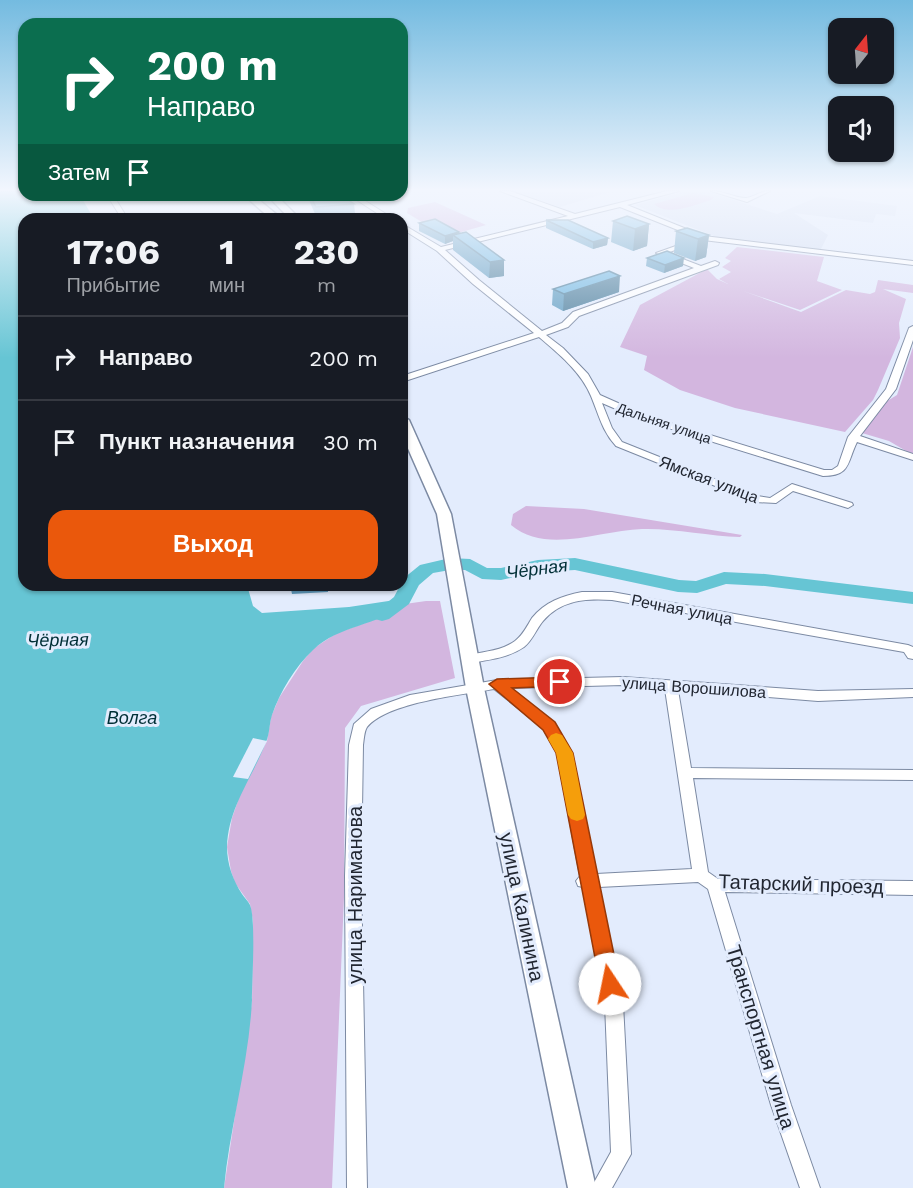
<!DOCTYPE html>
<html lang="ru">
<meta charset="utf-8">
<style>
:root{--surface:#171b24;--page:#20242c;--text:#f1f3f6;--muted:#9ea1a6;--line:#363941;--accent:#ea580c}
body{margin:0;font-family:"Work Sans",sans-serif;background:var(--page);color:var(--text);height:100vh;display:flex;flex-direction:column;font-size:22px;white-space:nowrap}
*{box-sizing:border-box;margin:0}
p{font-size:20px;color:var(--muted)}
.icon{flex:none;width:33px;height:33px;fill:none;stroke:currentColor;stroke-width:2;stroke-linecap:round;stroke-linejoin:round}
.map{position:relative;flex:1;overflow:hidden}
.panel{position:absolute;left:18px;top:213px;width:390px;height:378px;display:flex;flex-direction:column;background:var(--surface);border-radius:18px;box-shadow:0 2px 4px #0004}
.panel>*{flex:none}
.top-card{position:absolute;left:18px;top:18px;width:390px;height:183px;border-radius:18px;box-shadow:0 2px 4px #0004;background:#0b6e4f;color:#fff;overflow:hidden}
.needle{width:39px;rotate:17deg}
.fabs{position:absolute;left:828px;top:18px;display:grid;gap:12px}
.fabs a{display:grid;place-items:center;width:66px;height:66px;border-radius:12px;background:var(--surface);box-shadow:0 2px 4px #0004;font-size:30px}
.pin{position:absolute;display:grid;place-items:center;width:51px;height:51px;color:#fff;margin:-26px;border:3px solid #fff;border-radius:50%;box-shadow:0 2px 6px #0007}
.me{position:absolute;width:66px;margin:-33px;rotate:349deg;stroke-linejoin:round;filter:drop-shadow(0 0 4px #0008)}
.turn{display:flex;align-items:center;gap:21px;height:126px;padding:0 30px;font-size:27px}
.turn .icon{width:78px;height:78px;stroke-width:2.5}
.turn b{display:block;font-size:42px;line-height:51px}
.then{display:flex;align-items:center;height:57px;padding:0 30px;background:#0003;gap:12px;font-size:22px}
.eta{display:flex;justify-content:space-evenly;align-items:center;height:102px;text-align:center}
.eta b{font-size:36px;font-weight:700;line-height:42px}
.cta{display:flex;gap:12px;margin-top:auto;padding:12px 30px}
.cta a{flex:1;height:69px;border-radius:18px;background:var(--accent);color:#fff;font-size:24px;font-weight:700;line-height:69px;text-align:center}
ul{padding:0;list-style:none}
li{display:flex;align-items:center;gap:18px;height:84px;padding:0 30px;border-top:2px solid var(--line)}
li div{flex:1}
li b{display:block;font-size:22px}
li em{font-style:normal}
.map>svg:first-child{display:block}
.built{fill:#d2dcf1}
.green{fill:#d3b6df}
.water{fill:#66c5d4}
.pier{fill:#e3ecfd}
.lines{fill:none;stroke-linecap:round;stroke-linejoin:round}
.river{fill:#66c5d4;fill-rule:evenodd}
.minor-casing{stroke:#7c8aa3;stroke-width:2}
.highway-casing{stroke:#7c8aa3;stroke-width:3}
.minor{fill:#fff;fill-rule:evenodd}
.highway{fill:#fff;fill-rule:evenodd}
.wall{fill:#629ec2}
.shaded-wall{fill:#50819e}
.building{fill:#72b8e1;stroke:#50819e;stroke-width:1.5}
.route{fill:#ea580c;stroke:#983908;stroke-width:1.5}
.slow{fill:#f59e0b}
.labels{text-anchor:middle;stroke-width:6;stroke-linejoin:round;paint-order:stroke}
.far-street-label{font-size:14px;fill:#212631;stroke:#e3ecfd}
.street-label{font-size:16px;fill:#212631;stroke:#e3ecfd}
.water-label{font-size:18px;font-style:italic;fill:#002f36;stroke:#e3ecfd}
.near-street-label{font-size:20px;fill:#212631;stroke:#e3ecfd}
</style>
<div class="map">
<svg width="913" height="1188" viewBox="0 0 913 1188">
<rect width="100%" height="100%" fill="#e3ecfd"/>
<!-- built -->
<g class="built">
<polygon points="514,191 613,191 560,207"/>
<polygon points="687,191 706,191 777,214 820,196 897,206 895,216 876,214 873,223 794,213 828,235 820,251 719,238 635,205"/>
</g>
<!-- green -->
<g class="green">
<path d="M 693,193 L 714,197 L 711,200 C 694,205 668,217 654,204 Z"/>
<polygon points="435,202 486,225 458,233 422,222 407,213 408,208"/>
<polygon points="737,247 824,257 817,281 842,290 800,310 743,291 801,312 846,290 870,294 875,292 878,280 913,285 913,293 883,289 906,299 899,323 900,338 878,390 873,400 845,432 735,408 680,390 644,370 647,356 620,347 640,305 707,269 717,279 728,284 719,279 731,272 722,267 731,261 725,258"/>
<polygon points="913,347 913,455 889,441 862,433 884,403 897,395"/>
<path d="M 526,506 L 584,509 L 742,535 L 740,537 C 708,536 673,528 642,529 C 601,530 546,555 511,525 L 513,514 Z"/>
<polygon points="426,601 440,601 455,678 361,706 345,728 344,897 332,1188 224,1188 252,1002 253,921 250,904 235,883 231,871 227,847 232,818 243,786 267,741 271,717 279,698 303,661 314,648 337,633 396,612 405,604"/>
</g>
<!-- water -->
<path class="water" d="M 0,191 L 24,191 L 24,195 L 80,195 L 94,219 L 24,219 L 24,585 L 247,585 L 253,606 L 262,613 L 349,607 L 395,600 L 402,600 L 405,604 C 377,626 339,625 313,650 C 295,667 280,692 272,715 C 269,724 270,733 266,742 C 253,777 228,807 227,847 C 227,864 233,880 242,894 C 244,897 248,901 250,905 C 256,919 252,981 252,1000 C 249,1063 230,1125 224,1188 L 0,1188 Z"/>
<!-- pier -->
<polygon class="pier" points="253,738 267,741 248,779 233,777"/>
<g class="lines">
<!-- river -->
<polygon class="river" points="450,558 470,559 487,568 501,568 538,560 575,558 679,580 696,581 724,572 765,574 913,592 913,604 765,586 726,584 697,593 678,592 575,570 538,572 501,580 482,579 465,570 450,570 433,573 419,585 409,604 389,619 382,621 375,619 372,615 394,597 404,578 420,565"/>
<!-- minor casing -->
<g class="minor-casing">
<g id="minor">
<path d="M 500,191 L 510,191 L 575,214 L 667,191 L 679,191 L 627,205 L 704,236 L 913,261 L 913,265 L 703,240 L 620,207 L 445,250 L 479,280 L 542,331 L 562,323 L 573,312 L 694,268 L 656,253 L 687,242 L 691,242 L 691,244 L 667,253 L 701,266 L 715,261 L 719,263 L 718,265 L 579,316 L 568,327 L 546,335 L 563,348 L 588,374 L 600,395 L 645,415 L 824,470 L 832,470 L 838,466 L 848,437 L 886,389 L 909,328 L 913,326 L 913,340 L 896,389 L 860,436 L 913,454 L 913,460 L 857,442 C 847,462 851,476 823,476 L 639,419 L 602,403 L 612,428 L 622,442 L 757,496 L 770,498 L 792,484 L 852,503 L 853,505 L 848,508 L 793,491 L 776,503 L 755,502 L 616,446 C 602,431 599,415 591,396 C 581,372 559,354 539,337 L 402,382 L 402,376 L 534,333 L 473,284 L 437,251 L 402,229 L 402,224 L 404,225 L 441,247 L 568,216 Z"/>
<path d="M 711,191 C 723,191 736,198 746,198 C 754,197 760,191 770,191 L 747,202 Z"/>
<polygon points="107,195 113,195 128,219 122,219"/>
<polygon points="349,195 356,195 394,219 386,219"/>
<path d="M 582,592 L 612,592 L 908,645 L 913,647 L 913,659 L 908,658 L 904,652 L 612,600 C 586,598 561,600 543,621 C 536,629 533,640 524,647 C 508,658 488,660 470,663 L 464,659 L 465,656 C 482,651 500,652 515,641 C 523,635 527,626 532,618 C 545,602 562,596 582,592 Z"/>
<path d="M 623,677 L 818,691 L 913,689 L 913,697 L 818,701 L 678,690 L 691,768 L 913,770 L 913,780 L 693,778 L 708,872 L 718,879 L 913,881 L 913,895 L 725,892 L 791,1105 L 820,1188 L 800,1188 L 771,1105 L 708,889 L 698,882 L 599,887 L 623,1004 L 631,1154 L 612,1188 L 591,1188 L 611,1152 L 605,1004 L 583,887 L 578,886 L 576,881 L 580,876 L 557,753 L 544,729 L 494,689 C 462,695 388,702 367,727 C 364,732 364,739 363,745 L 361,876 L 367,1188 L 347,1188 L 345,876 L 349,745 L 354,724 L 371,709 L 410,695 L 497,680 ZM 623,685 L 665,689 L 692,869 L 596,874 L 571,753 L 554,723 L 511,688 Z"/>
</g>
</g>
<!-- highway casing -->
<g class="highway-casing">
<g id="highway">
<polygon points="244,195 253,195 282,219 271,219"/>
<polygon points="267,195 276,195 300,219 290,219"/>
<polygon points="402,416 409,420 451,514 484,688 596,1188 568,1188 466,688 437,514 402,435"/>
</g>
</g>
<!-- minor -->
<use href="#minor" class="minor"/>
<!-- highway -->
<use href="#highway" class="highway"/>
</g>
<!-- wall -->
<g class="wall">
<polygon points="308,195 341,195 354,204 355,213 316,216 308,198"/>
<polygon points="546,220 608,238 607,245 593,249 546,228"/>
<polygon points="613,221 649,224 647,246 633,251 611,242"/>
<polygon points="419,223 459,232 459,234 504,260 504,276 489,278 453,250 453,241 445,244 419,231"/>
<polygon points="676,231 709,235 706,257 695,261 674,253"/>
<polygon points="647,258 683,266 664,273 646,266"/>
<polygon points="553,289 619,292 563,311 552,305"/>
<polygon points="290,585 332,585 332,589 328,589 328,592 292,594"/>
</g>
<!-- shaded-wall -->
<g class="shaded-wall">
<polygon points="649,224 647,246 633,251 635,229"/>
<polygon points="459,232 459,239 453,235 453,241 445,244 445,236"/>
<polygon points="709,235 706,257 695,261 698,239"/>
<polygon points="608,238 607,245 593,249 593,242"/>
<polygon points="684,258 683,266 664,273 665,265"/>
<polygon points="504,260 504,276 489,278 490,262"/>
<polygon points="620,276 619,292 563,311 564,294"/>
</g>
<!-- building -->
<g class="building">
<polygon points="310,195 341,195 354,204 316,207"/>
<polygon points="627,216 649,224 635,229 613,221"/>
<polygon points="435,219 459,232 445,236 419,223"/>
<polygon points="546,220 568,220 608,238 593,242"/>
<polygon points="687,228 709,235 698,239 676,231"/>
<polygon points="466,232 504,260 490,262 453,235"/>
<polygon points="667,251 684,258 665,265 647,258"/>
<polygon points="609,271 620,276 564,294 553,289"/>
</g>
<!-- sky -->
<linearGradient id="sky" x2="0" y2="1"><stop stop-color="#74bbe0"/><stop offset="0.53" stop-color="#f2f6fe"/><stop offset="1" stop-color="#f2f6fe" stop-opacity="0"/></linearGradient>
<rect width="913" height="358" fill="url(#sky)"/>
<!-- route -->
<polygon class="route" points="560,677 565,679 567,682 565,686 512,688 555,722 573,753 620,984 617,990 610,992 603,990 600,984 556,753 543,730 489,684 497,679"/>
<!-- slow -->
<polygon class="slow" points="556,733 562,735 573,753 585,815 583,819 577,821 571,819 568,815 556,753 548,739 551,735"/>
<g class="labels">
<!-- far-street labels -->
<g class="far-street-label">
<text transform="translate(664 423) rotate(19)" y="5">Дальняя улица</text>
</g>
<!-- street labels -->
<g class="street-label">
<text transform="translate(709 479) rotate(21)" y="6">Ямская улица</text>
<text transform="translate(682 609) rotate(11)" y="6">Речная улица</text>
<text transform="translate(694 687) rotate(4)" y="6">улица Ворошилова</text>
</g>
<!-- water labels -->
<g class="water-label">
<text transform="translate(537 569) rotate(-7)" y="6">Чёрная</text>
<text transform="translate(58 640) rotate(-1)" y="6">Чёрная</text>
<text x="132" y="724">Волга</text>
</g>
<!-- near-street labels -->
<g class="near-street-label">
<text transform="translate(801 884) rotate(2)" y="7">Татарский проезд</text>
<text transform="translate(355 895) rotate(-90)" y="7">улица Нариманова</text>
<text transform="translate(522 907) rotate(78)" y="7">улица Калинина</text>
<text transform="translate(761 1037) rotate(73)" y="7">Транспортная улица</text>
</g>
</g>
</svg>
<div class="fabs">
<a><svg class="needle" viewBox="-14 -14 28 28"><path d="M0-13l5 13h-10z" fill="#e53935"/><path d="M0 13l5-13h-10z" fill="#9ea1a6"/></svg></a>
<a><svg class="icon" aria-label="sound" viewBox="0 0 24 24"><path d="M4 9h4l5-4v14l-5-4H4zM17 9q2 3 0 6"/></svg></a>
</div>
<div class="pin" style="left:560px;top:682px;background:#d93025"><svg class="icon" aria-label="arrive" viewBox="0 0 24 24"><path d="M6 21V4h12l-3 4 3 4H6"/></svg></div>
<svg class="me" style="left:610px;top:984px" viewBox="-20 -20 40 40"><circle r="19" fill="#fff"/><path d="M0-13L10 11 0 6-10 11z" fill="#ea580c"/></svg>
<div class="top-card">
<div class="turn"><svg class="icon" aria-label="right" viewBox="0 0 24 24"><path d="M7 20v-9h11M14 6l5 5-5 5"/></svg><div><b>200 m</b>Направо</div></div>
<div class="then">Затем<svg class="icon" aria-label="arrive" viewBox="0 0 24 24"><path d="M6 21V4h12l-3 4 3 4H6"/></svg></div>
</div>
<section class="panel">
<div class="eta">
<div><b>17:06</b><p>Прибытие</p></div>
<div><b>1</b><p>мин</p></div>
<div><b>230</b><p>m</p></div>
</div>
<ul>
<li><svg class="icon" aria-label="right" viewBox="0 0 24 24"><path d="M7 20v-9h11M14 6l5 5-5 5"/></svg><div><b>Направо</b></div><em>200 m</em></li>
<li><svg class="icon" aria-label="arrive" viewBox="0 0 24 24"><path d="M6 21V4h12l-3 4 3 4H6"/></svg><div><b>Пункт назначения</b></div><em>30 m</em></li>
</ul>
<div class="cta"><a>Выход</a></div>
</section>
</div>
